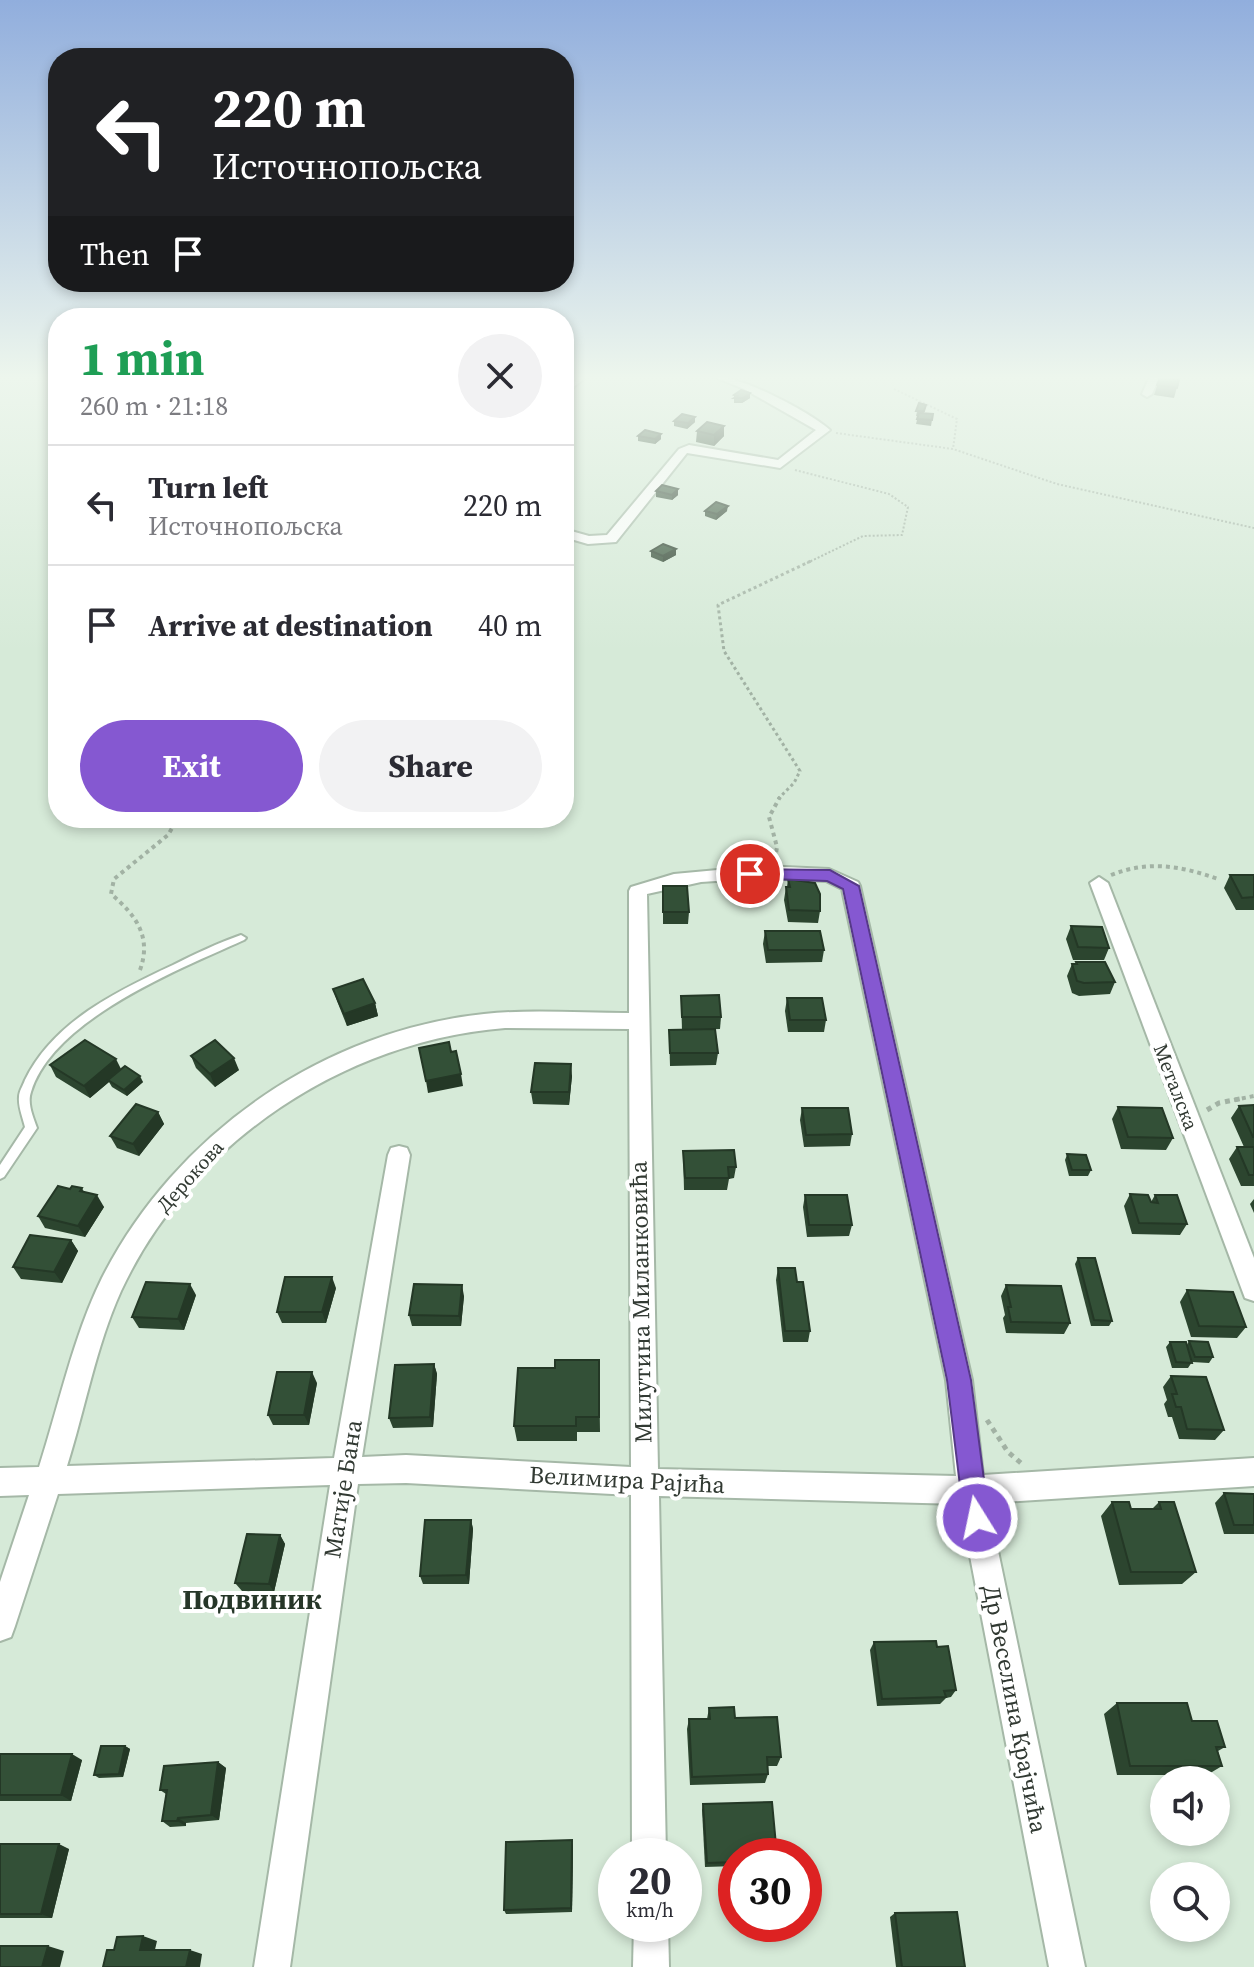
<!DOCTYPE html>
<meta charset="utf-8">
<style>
:root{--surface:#fff;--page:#f2f2f3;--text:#2b2b33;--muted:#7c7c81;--line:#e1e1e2;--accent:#8558d1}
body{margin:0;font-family:"Source Serif 4",serif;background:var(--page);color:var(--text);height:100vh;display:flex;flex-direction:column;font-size:30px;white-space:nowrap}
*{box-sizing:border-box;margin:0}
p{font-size:26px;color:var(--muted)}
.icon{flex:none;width:44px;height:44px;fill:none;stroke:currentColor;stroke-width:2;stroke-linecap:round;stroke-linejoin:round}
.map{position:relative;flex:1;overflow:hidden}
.sheet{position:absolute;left:48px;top:308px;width:526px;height:520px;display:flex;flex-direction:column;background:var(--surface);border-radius:32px;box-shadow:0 4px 12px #0003}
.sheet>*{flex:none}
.hud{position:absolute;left:48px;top:48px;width:526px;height:244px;border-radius:32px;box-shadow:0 4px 12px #0003;background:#202124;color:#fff;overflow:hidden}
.buttons{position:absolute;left:1150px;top:1766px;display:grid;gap:16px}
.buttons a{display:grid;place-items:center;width:80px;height:80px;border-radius:50%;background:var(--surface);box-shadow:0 4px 12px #0003;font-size:40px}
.speed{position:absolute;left:598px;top:1838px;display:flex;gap:16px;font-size:40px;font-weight:700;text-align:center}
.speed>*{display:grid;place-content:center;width:104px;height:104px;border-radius:50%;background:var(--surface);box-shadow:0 4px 12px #0003;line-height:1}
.speed small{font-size:20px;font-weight:400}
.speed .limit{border:12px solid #d22;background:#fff;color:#111}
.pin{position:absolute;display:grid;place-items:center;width:68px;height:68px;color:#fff;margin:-34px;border:4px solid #fff;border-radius:50%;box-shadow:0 2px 8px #0007}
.me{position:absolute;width:88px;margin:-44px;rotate:350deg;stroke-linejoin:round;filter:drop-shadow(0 0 6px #0008)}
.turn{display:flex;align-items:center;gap:28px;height:168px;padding:0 32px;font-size:36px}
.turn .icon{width:104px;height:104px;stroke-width:2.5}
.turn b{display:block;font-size:56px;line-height:68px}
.then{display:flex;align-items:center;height:76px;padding:0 32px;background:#0003;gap:16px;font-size:30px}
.round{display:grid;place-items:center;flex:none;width:84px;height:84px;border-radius:42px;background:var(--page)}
.overview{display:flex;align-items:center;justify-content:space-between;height:136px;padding:0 32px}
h1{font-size:48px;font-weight:700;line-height:60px;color:#1e9e55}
.primary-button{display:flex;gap:16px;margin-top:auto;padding:16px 32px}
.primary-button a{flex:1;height:92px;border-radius:48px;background:var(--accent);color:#fff;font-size:32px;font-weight:700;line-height:92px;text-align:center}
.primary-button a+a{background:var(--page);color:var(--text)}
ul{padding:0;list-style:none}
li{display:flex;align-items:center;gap:24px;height:120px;padding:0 32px;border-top:2px solid var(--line)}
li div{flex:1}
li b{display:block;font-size:30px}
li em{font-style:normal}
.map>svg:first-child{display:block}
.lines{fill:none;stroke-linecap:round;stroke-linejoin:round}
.lane-casing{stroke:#a5b8a7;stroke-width:4}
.street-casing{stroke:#a5b8a7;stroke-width:4}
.path-far3{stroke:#a2b2a4;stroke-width:2;stroke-dasharray:2 2;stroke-linecap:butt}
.path-far2{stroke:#a2b2a4;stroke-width:3;stroke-dasharray:3 3;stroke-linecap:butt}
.path-far1{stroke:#a2b2a4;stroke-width:4;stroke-dasharray:4 4;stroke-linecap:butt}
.path{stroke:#a2b2a4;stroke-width:5;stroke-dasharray:5 5;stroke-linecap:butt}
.lane{fill:#fff;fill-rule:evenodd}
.street{fill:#fff;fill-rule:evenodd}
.wall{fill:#2c452f}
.shaded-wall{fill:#243826}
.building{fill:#335037;stroke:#243826;stroke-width:2}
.route{fill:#8558d1;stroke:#563988;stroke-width:2}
.labels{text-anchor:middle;stroke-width:8;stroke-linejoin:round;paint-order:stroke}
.street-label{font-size:20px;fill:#313932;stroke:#fff}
.near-street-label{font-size:24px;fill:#313932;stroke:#fff}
.near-quarter-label{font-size:28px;font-weight:bold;fill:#263628;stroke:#fff}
</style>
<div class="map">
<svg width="1254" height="1967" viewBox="0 0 1254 1967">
<rect width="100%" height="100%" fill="#d6ead8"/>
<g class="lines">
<!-- lane casing -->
<g class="lane-casing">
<g id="lane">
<polygon points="581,376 587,376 564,395 564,390"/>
<path d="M 241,935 L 246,938 L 244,940 C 180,969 53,1019 31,1092 C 27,1103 33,1117 37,1128 L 4,1177 L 0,1179 L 0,1165 L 25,1127 C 23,1118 18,1107 19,1097 C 19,1091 23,1086 25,1080 C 53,1022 117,991 173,965 C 195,954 218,943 241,935 Z"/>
</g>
</g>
<!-- street casing -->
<g class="street-casing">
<g id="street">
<path d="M 712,376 C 740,375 808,411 830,430 L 780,468 L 687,453 L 616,542 L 588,544 L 564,537 L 564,529 L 589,536 L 607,535 L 679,449 L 689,445 L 778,460 L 816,430 L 744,389 Z"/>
<polygon points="1150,376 1160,376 1152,394 1147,397 1142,394"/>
<path d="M 761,866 L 829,869 L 858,882 L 860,886 L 972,1380 L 983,1475 L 1254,1458 L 1254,1486 L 988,1503 L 1085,1967 L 1049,1967 L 960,1504 L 659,1496 L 666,1856 L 632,1856 L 631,1495 L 406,1483 L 358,1484 L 290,1967 L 254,1967 L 330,1485 L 58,1494 L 15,1626 L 11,1637 L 0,1641 L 0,1582 L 29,1495 L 0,1496 L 0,1468 L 39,1467 C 59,1405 73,1337 102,1278 C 175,1134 323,1031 484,1014 C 532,1009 581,1013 629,1013 L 629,891 L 631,887 L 674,874 ZM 761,878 L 826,881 L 842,889 L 946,1380 L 956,1476 L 658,1469 L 647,894 L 701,882 ZM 505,1028 L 629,1029 L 631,1467 L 406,1455 L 362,1457 L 410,1155 L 407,1148 L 399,1146 L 391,1148 L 388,1155 L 334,1458 L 67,1466 C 85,1409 96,1346 121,1291 C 190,1143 343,1041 505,1028 Z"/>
<polygon points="1099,877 1108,883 1254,1258 1254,1301 1245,1298 1242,1290 1090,883"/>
<polygon points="634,1924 668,1924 669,1967 633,1967"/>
</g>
</g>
<!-- path-far3 -->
<g class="path-far3">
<polyline points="894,389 957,419 953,449"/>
<polyline points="836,433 953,449 1057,484 1254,528"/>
<polyline points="795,470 889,494 908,507 902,535 863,536 807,563"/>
</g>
<!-- path-far2 -->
<polyline class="path-far2" points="778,799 794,783 800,771 724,651 718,605 811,561"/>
<!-- path-far1 -->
<g class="path-far1">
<polyline points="775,860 777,847 769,817 780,797"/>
<path d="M 1111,875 C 1149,860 1181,866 1218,879"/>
<path d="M 140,970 C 152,937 136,915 111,894 L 114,879 L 168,835 L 178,818"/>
<polyline points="1234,1100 1254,1096"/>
</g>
<!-- path -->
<g class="path">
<polyline points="1207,1110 1219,1103 1244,1098"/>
<polyline points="987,1420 1008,1452 1021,1463"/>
</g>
<!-- lane -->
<use href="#lane" class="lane"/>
<!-- street -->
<use href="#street" class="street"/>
</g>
<!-- wall -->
<g class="wall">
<polygon points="1162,376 1180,376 1174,398 1154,395 1160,377 1161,377"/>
<polygon points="750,393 750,398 742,403 734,403 734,395"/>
<polygon points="919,403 926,405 924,413 933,414 931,426 916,424 918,416 916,416"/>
<polygon points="695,417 695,422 687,429 674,426 674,421"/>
<polygon points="724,426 724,436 714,446 696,442 697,431"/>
<polygon points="638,436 661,439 655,444 638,441"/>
<polygon points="656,491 678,495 672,500 656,497"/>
<polygon points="705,511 727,511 716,520 705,516"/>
<polygon points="651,551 676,555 663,562 651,557"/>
<polygon points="1230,875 1254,875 1254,910 1236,910 1224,888"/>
<polygon points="788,879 820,911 818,923 788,922 784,900 786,887 787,887"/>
<polygon points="663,886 689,912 688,924 663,924"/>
<polygon points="1071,926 1109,948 1104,960 1073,960 1066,939"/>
<polygon points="765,931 824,950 822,962 766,963 763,944"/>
<polygon points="1076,962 1115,982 1110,994 1079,996 1072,993 1067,976 1072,964 1076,964"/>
<polygon points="333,989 375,1003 378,1016 347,1026 337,1001"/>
<polygon points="681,996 721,1017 720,1029 682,1030"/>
<polygon points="787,998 826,1020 824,1032 788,1032 785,1011"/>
<polygon points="669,1030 718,1053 716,1065 670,1066"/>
<polygon points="191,1056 239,1070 215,1087 196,1068"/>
<polygon points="50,1065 121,1070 143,1082 127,1096 112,1087 109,1082 90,1098 56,1077"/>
<polygon points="572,1076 569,1105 533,1104 531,1092"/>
<polygon points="1254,1105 1254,1186 1241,1186 1229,1159 1237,1147 1244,1147 1231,1118 1239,1106"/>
<polygon points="1118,1107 1173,1138 1166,1150 1121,1149 1112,1119"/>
<polygon points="802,1108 852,1134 850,1146 804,1147 800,1120"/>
<polygon points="158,1112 164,1124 139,1156 117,1148 110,1136"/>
<polygon points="683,1151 736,1167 734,1178 729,1179 727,1190 684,1190"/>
<polygon points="1067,1155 1091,1170 1088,1176 1069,1176 1065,1160"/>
<polygon points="82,1188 84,1192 104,1207 85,1237 45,1228 38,1216 70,1189"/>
<polygon points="1130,1194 1151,1202 1155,1195 1187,1224 1180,1235 1132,1234 1124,1206"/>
<polygon points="805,1195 852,1225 849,1236 807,1237 803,1207"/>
<polygon points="1254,1199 1254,1213 1250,1204"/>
<polygon points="71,1240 78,1251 62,1283 21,1279 13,1267"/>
<polygon points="1078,1258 1112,1321 1109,1326 1091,1326 1075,1264"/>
<polygon points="778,1268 797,1282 810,1331 808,1342 783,1342 776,1280"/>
<polygon points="1006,1285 1070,1323 1064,1334 1006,1333 1003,1318 1005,1315 1001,1296"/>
<polygon points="336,1288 326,1323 282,1323 277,1312"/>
<polygon points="1187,1290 1246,1327 1237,1338 1191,1337 1180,1302"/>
<polygon points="196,1295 184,1330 139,1328 132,1317"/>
<polygon points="464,1296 461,1326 412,1326 409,1315"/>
<polygon points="1189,1341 1213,1357 1209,1363 1192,1362 1188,1368 1172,1368 1166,1347 1170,1342 1187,1345"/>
<polygon points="599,1360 600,1432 577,1432 577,1441 517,1441 514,1426 555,1368"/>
<polygon points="434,1364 437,1374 433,1427 393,1428 389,1418"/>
<polygon points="1171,1376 1224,1430 1215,1440 1179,1439 1172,1417 1168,1417 1164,1404 1167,1400 1163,1387"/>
<polygon points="317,1383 309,1425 273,1425 268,1415"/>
<polygon points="1224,1493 1254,1494 1254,1534 1224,1534 1215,1503"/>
<polygon points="1112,1502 1131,1509 1152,1509 1159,1502 1196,1572 1182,1584 1119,1585 1101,1516"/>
<polygon points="471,1520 473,1529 469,1584 423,1584 420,1576"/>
<polygon points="280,1535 285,1544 274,1592 242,1591 235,1583"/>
<polygon points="874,1642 937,1647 956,1690 951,1697 946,1698 940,1704 877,1706 870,1650"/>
<polygon points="1117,1703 1192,1721 1225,1747 1218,1751 1222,1766 1207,1775 1117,1775 1104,1714"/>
<polygon points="709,1708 735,1718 781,1757 777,1766 768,1766 768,1774 765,1783 690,1785 687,1729 689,1719 707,1719"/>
<polygon points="125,1746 130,1749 123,1777 99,1778 94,1775"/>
<polygon points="0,1754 82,1760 71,1801 0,1801"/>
<polygon points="218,1762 226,1768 219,1820 186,1823 186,1826 170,1827 162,1821 166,1794 160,1790"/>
<polygon points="703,1804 736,1856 736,1866 705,1867 702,1810"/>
<polygon points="0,1844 69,1849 52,1918 0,1918"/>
<polygon points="573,1845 572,1912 506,1914 504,1910"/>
<polygon points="895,1913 965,1967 896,1967 890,1917"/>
</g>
<!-- shaded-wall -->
<g class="shaded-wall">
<polygon points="750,393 750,398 742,403 743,398"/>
<polygon points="695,417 695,422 687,429 688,423"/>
<polygon points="724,426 724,436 714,446 714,435"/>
<polygon points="661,434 661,439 655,444 655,439"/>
<polygon points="678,489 678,495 672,500 672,495"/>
<polygon points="728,506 727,511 716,520 717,514"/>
<polygon points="676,549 676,555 663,562 663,556"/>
<polygon points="375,1003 378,1016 347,1026 344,1014"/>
<polygon points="234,1058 239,1070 215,1087 210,1074"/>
<polygon points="116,1059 122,1071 90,1098 84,1086"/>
<polygon points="571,1064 572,1076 569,1105 569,1092"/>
<polygon points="461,1074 463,1086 428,1093 426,1081"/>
<polygon points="140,1076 143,1082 127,1096 124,1090"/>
<polygon points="158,1112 164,1124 139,1156 133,1144"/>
<polygon points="97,1195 104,1207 85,1237 78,1226"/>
<polygon points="71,1240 78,1251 62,1283 54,1272"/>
<polygon points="332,1277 336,1288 326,1323 322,1312"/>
<polygon points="190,1284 196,1295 184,1330 178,1319"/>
<polygon points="462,1285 464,1296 461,1326 459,1316"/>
<polygon points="434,1364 437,1374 433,1427 430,1417"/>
<polygon points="312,1372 317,1383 309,1425 304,1415"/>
<polygon points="471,1520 473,1529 469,1584 466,1575"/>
<polygon points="280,1535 285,1544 274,1592 269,1584"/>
<polygon points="125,1746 130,1749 123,1777 119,1774"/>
<polygon points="72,1754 82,1760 71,1801 61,1795"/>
<polygon points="218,1762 226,1768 219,1820 211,1815"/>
<polygon points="178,1818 186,1823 186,1826 177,1821"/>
<polygon points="572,1840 573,1845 572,1912 571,1908"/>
<polygon points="59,1844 69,1849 52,1918 41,1914"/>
<polygon points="143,1936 157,1941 154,1954 140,1950"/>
<polygon points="48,1946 64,1951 60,1967 42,1967"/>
<polygon points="190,1950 202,1954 200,1967 186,1967"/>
</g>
<!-- building -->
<g class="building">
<polygon points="1160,377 1179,380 1177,388 1157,385"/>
<polygon points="741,390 750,393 743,398 734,398 737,396 734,395"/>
<polygon points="919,403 926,405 924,411 916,411"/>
<polygon points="919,413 933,414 932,420 917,419"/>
<polygon points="682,414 695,417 688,423 674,421"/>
<polygon points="707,422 724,426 714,435 697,431"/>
<polygon points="645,430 661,434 655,439 638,436"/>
<polygon points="662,485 678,489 672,495 656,491"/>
<polygon points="716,502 728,506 717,514 705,511"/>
<polygon points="663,544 676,549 663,556 651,551"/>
<polygon points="1230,875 1254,875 1254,897 1242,898"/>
<polygon points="788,879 815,883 820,894 820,911 789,910 786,887 790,887"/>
<polygon points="663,886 687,886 689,912 663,912"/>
<polygon points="1071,926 1102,927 1109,948 1078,947"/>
<polygon points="765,931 820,931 824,950 768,950"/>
<polygon points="1076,962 1105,962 1115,982 1084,983 1077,981 1072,964 1077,964"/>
<polygon points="363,979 375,1003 344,1014 333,989"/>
<polygon points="719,995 721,1017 682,1017 681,996"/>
<polygon points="787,998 822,998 826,1020 790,1020"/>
<polygon points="715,1029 718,1053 670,1053 669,1030"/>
<polygon points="85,1040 116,1059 84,1086 50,1065"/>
<polygon points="215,1040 234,1058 210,1074 191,1056"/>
<polygon points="449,1042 451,1052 456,1051 461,1074 426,1081 419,1048"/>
<polygon points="535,1063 571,1064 569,1092 531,1092"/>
<polygon points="125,1066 140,1076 124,1090 108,1080"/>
<polygon points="136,1104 158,1112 133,1144 110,1136"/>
<polygon points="1254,1105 1254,1137 1253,1137 1239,1106"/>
<polygon points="1118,1107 1162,1108 1173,1138 1128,1137"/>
<polygon points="802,1108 848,1108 852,1134 806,1135"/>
<polygon points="1237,1147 1254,1147 1254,1175 1249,1175"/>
<polygon points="734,1150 736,1167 728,1167 729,1178 685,1178 683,1151"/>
<polygon points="1067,1154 1086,1155 1091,1170 1072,1170"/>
<polygon points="58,1186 70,1189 72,1186 82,1188 80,1191 97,1195 78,1226 38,1216"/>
<polygon points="1130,1194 1148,1195 1151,1202 1158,1203 1155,1195 1177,1195 1187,1224 1139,1223"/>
<polygon points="805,1195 847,1195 852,1225 809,1225"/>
<polygon points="30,1235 71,1240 54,1272 13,1267"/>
<polygon points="1078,1258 1095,1258 1112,1321 1094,1320"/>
<polygon points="778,1268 795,1268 797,1282 803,1282 810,1331 785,1331"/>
<polygon points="285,1277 332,1277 322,1312 277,1312"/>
<polygon points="146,1282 190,1284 178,1319 132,1317"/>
<polygon points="414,1284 462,1285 459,1316 409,1315"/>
<polygon points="1006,1285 1061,1286 1070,1323 1011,1322 1008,1307 1011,1307"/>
<polygon points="1187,1290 1233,1292 1246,1327 1199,1326"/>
<polygon points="1189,1341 1208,1342 1213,1357 1195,1357"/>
<polygon points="1170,1342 1186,1342 1192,1363 1176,1362"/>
<polygon points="555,1360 599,1360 599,1417 576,1417 576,1426 514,1426 518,1368 555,1368"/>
<polygon points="434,1364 430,1417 389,1418 395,1365"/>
<polygon points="277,1372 312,1372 304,1415 268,1415"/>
<polygon points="1171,1376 1206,1377 1224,1430 1187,1429 1181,1407 1176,1407 1172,1394 1177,1394"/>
<polygon points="1224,1493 1254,1494 1254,1525 1234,1525"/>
<polygon points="1112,1502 1129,1502 1131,1509 1161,1509 1159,1502 1174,1502 1196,1572 1131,1572"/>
<polygon points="425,1520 471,1520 466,1575 420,1576"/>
<polygon points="247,1534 280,1535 269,1584 235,1583"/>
<polygon points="936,1641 937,1647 948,1646 956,1690 944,1691 946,1697 882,1699 874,1642"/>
<polygon points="1117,1703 1187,1703 1192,1721 1217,1721 1225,1747 1216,1747 1222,1766 1130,1766"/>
<polygon points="734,1707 735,1718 777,1717 781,1757 767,1757 768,1774 692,1777 689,1719 710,1719 709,1708"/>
<polygon points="101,1746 125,1746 119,1774 94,1775"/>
<polygon points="0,1754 72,1754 61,1795 0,1795"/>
<polygon points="218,1762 211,1815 178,1818 177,1821 162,1821 167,1790 160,1790 164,1766"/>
<polygon points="772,1802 777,1856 736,1856 736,1862 707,1863 703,1804"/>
<polygon points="572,1840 571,1908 504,1910 506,1842"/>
<polygon points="0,1844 59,1844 41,1914 0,1914"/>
<polygon points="957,1912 965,1967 902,1967 895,1913"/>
<polygon points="143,1936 140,1950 190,1950 186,1967 103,1967 107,1950 114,1950 117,1937"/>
<polygon points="0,1946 48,1946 42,1967 0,1967"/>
</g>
<!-- sky -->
<linearGradient id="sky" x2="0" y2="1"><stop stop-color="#91aedd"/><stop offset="0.58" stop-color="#edf6ed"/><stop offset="1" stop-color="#edf6ed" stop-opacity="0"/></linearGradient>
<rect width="1254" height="651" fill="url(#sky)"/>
<!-- route -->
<polygon class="route" points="750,869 830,870 859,886 971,1380 989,1518 986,1527 977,1530 968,1527 964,1518 947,1380 843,889 827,881 744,878 742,874"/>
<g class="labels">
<!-- street labels -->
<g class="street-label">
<text transform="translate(1176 1087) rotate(69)" y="7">Металска</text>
<text transform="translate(190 1176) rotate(-48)" y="7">Дерокова</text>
</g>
<!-- near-street labels -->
<g class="near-street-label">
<text transform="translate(641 1302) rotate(-91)" y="8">Милутина Миланковића</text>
<text transform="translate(627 1480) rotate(3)" y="8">Велимира Рајића</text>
<text transform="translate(343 1489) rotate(-81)" y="8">Матије Бана</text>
<text transform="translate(1015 1709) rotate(79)" y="8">Др Веселина Крајчића</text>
</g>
<!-- near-quarter labels -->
<g class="near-quarter-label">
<text x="252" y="1609">Подвиник</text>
</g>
</g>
</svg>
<div class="buttons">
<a><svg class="icon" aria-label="sound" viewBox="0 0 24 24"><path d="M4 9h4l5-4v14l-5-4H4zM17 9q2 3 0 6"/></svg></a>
<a><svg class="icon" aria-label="search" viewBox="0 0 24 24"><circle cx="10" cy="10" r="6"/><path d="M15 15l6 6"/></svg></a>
</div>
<div class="speed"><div>20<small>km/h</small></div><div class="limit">30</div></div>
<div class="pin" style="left:750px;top:874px;background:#d93025"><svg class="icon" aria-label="arrive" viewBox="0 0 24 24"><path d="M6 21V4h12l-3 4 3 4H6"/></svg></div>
<svg class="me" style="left:977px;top:1518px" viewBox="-20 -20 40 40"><circle r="17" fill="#8558d1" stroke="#fff" stroke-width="3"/><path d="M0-11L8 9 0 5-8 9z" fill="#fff"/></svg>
<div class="hud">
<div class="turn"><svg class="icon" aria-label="left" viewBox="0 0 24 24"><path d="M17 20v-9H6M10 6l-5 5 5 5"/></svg><div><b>220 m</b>Источнопољска</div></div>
<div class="then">Then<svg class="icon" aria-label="arrive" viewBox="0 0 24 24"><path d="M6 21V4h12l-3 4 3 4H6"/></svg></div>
</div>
<section class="sheet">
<div class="overview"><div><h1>1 min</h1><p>260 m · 21:18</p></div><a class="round"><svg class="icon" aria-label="close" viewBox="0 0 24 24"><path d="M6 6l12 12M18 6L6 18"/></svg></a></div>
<ul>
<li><svg class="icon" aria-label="left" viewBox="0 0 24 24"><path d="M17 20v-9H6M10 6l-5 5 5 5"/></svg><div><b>Turn left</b><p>Источнопољска</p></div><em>220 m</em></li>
<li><svg class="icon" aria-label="arrive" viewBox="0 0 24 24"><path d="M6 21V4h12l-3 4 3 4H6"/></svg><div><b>Arrive at destination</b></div><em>40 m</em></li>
</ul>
<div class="primary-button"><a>Exit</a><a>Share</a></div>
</section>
</div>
